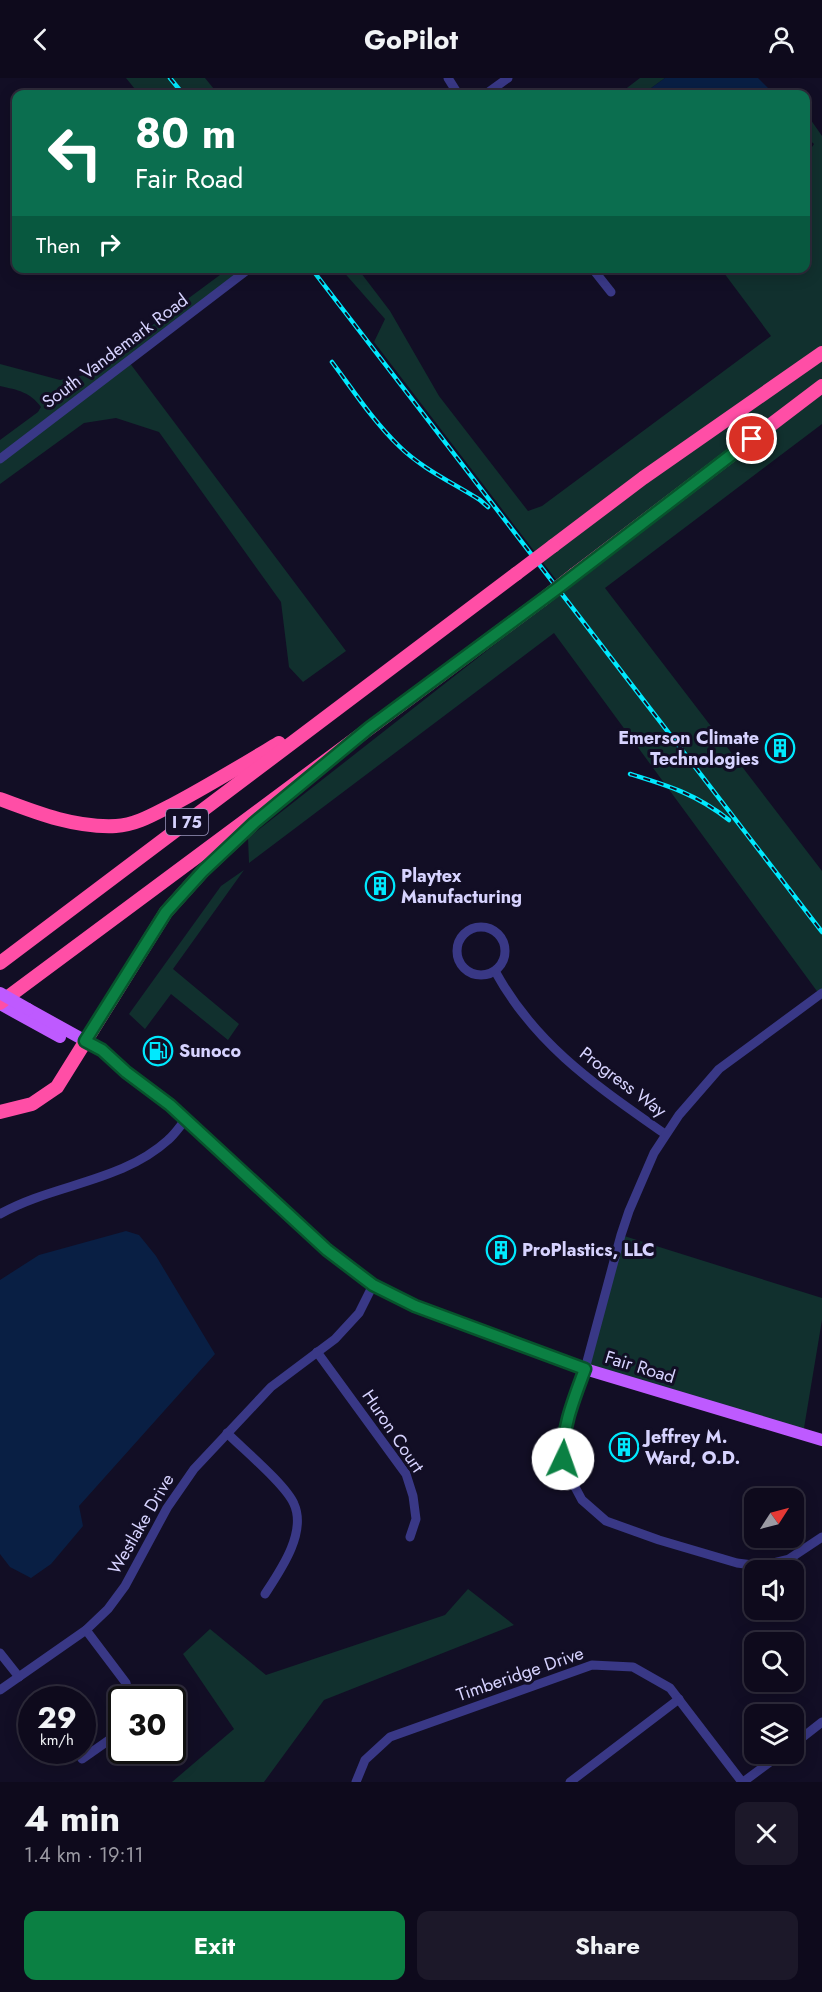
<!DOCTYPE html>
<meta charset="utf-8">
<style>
:root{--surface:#0e0a1c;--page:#1c1829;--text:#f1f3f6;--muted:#9b9aa3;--line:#2e2b3b;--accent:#0b8043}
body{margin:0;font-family:Jost,sans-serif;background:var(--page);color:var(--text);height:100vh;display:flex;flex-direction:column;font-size:22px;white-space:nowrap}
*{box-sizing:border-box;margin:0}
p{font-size:20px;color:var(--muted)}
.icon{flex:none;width:33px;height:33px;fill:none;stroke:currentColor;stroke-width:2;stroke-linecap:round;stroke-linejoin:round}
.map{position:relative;height:1704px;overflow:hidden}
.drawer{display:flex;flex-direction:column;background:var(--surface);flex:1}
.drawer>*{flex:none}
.hud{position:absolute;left:12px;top:12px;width:798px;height:183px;border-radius:12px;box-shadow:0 3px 15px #0003,0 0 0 2px var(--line);background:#0b6e4f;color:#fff;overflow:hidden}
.needle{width:39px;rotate:54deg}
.controls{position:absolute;left:744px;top:1410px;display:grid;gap:12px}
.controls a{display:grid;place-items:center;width:60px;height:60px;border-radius:12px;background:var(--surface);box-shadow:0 3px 15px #0003,0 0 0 2px var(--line);font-size:30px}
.speed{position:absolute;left:18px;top:1608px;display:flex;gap:12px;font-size:30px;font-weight:700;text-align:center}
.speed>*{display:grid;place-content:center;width:78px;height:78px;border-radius:50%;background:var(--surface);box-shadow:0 3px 15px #0003,0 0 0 2px var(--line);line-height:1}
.speed small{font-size:15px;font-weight:400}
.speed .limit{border:3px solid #111;border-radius:9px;background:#fff;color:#111}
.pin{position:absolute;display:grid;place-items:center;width:51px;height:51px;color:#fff;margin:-26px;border:3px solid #fff;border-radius:50%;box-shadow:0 2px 6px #0007}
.me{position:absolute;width:66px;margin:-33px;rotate:3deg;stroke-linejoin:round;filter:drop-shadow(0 0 4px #0008)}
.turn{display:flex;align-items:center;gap:21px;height:126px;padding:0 24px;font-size:27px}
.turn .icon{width:78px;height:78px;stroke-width:2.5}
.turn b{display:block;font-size:42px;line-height:51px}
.then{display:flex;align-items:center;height:57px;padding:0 24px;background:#0003;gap:12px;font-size:22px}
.round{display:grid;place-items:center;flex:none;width:63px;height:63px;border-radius:12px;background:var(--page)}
.headline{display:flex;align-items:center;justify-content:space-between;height:102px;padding:0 24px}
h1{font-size:36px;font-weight:700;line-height:45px}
.primary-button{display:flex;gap:12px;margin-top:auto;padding:12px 24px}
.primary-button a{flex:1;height:69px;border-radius:12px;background:var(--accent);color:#fff;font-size:24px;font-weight:700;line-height:69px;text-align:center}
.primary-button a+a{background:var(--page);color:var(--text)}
header{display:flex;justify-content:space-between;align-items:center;height:78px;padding:0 24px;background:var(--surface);font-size:27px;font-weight:700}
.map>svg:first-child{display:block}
.green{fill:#11302e}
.water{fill:#091f44}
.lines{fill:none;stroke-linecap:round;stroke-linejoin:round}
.minor{stroke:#393886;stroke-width:9}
.major{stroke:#be5aff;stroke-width:12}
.highway{stroke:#ff4ea6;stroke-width:14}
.rail-casing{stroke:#00e9fe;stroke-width:4.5}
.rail{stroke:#120e25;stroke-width:2;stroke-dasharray:7;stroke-linecap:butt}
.major-bridge{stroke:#be5aff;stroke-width:12}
.highway-bridge{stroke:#ff4ea6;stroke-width:14}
.route-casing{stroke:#07532c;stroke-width:15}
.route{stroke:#0b8043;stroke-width:10}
.labels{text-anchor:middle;stroke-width:6;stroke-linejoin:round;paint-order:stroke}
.shield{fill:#120e25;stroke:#9c98be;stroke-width:1.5}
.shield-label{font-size:16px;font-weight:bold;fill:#d7d3ff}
.street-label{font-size:18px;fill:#d7d3ff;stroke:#120e25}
.poi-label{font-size:18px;font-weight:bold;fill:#d7d3ff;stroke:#120e25;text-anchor:start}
</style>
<header><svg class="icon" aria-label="back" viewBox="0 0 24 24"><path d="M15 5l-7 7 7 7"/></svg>GoPilot<svg class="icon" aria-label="person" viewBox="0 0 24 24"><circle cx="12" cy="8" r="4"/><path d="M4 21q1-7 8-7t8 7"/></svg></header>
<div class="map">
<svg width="822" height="1704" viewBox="0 0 822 1704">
<rect width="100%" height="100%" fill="#120e25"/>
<!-- green -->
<g class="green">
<polygon points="126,0 205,0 218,16 139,16"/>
<polygon points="640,0 665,0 643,16 619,16"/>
<polygon points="806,35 822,58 822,346 605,510 822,793 822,920 554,555 249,785 248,760 564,512 374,264 385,241 341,191 358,191 390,233 439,318 528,433 542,428 771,258 721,191 806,190 806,78 814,66 806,59"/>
<path d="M 228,191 L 250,191 L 129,284 L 346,573 L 303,604 L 289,589 L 281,524 L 159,354 L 116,340 L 84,345 L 0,406 L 0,362 L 38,334 L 41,329 C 30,314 18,312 0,308 L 0,286 L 60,302 L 85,297 Z"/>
<polygon points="244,792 173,891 239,946 228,962 171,916 145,951 129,936 221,808"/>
<polygon points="621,1157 822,1220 822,1242 803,1356 585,1291"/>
<polygon points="468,1511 514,1547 324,1622 264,1704 172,1704 234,1651 183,1576 210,1551 266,1597 445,1537"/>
</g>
<!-- water -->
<g class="water">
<polygon points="665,0 758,0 774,16 643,16"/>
<polygon points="126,1153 139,1157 156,1178 215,1276 79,1428 83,1448 51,1486 31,1500 10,1489 0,1476 0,1202 39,1177"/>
</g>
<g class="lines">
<!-- minor -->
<g class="minor">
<polyline points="448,0 458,16"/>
<polyline points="486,16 508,0"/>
<polyline points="592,190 611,214"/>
<polyline points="0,381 250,190"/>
<circle cx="481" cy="873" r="24"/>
<path d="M 495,893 C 536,968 597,1008 665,1056"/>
<polyline points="822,915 719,991 679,1037 654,1075 629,1133 621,1157 585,1291 566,1346 562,1366 563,1381 567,1394 582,1422 606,1443 659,1462 737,1485 761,1488 789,1481 822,1459"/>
<path d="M 0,1136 C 53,1106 122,1104 168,1062 C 175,1056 180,1048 186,1041"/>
<polyline points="317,1274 406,1396 413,1418 416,1441 410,1459"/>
<path d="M 227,1355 C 244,1372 286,1407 294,1426 C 307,1455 280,1493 265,1516"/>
<polyline points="86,1552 126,1605 130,1622"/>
<polyline points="0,1575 19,1599"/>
<polyline points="0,1612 86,1552 108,1531 125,1508 167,1430 194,1391 271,1309 335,1261 359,1235 373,1207"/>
<polyline points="794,1666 822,1644"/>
<polyline points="82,1681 119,1655 122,1651"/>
<polyline points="356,1704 365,1682 390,1659 592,1587 633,1589 670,1610 742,1704"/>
<polyline points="570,1704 679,1621"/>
<polyline points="743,1704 781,1676"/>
</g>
<!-- major -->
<g class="major">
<polyline points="0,926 60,959"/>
<polyline points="28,931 102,972 126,994 170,1027 327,1172 373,1207 415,1228 585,1291 822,1362"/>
</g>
<!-- highway -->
<g class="highway">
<polyline points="553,468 643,400 822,275"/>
<polyline points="575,496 822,308"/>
<path d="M 0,721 C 37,735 75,750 116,748 C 136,747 154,736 172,727 C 208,708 244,686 279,665"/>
<polyline points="0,885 516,496"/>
<polyline points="0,925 542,522"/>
<polyline points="0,1034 32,1026 57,1009 166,834 203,793 251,748"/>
</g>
<!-- rail casing -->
<g class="rail-casing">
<g id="rail">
<polyline points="170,0 183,16"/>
<polyline points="311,190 822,854"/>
<path d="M 332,284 C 353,312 373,343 399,368 C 421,390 453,405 480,422 L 488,429"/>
<path d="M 630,696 C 669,708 696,716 729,742"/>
</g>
</g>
<!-- rail -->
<use href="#rail" class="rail"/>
<!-- major-bridge -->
<polyline class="major-bridge" points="0,915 28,931"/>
<!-- highway-bridge -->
<g class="highway-bridge">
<polyline points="516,496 553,468"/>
<polyline points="542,522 575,496"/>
</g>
</g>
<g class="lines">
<!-- route casing -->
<g class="route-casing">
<path id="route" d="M 563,1381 C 562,1349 574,1321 585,1291 L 415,1228 L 373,1207 L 327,1172 L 170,1027 L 126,994 L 102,972 L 85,963 L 166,834 L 203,793 L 254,745 L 369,650 L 558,510 L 752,361"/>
</g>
<!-- route -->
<use href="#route" class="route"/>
</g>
<!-- icons -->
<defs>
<g id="building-ring" transform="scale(1.5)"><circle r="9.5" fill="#120e25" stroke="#00e9fe" stroke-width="1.5"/><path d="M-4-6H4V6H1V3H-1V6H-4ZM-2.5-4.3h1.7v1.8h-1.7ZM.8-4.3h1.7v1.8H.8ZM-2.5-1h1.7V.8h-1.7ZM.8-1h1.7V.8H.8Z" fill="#00e9fe"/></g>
<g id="fuel-ring" transform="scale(1.5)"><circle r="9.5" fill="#120e25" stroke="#00e9fe" stroke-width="1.5"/><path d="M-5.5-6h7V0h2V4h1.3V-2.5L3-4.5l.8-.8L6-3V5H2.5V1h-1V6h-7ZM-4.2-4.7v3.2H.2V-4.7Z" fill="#00e9fe"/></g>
</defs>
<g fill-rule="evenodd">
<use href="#building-ring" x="780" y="670"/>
<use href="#building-ring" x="380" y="808"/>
<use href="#fuel-ring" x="158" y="973"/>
<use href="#building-ring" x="501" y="1172"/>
<use href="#building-ring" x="624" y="1369"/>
</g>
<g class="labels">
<!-- shield labels -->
<rect class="shield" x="166" y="731" width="42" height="26" rx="4.5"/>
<g class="shield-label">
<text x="187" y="750">I 75</text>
</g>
<!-- street labels -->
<g class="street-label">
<text transform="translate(115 273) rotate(-37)" y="6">South Vandemark Road</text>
<text transform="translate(623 1004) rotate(37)" y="6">Progress Way</text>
<text transform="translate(640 1289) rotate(17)" y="6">Fair Road</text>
<text transform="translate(393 1353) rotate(56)" y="6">Huron Court</text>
<text transform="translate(141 1446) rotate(-60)" y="6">Westlake Drive</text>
<text transform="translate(520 1596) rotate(-19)" y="6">Timberidge Drive</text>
</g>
<!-- poi labels -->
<g class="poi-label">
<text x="759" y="666" text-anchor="end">Emerson Climate<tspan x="759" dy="21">Technologies</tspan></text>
<text x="401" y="804">Playtex<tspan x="401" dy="21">Manufacturing</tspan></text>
<text x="179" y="979">Sunoco</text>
<text x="522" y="1178">ProPlastics, LLC</text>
<text x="645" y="1365">Jeffrey M.<tspan x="645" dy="21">Ward, O.D.</tspan></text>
</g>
</g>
</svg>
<div class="controls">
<a><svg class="needle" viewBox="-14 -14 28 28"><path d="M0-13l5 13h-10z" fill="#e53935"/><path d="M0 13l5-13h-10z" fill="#9b9aa3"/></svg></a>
<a><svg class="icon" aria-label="sound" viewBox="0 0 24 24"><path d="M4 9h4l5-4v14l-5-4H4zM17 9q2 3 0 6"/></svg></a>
<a><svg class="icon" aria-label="search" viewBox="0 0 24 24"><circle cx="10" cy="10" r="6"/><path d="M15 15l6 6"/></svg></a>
<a><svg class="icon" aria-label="layers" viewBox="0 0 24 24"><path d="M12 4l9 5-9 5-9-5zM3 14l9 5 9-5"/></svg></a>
</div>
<div class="speed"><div>29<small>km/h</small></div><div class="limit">30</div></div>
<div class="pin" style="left:752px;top:361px;background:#d93025"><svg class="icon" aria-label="arrive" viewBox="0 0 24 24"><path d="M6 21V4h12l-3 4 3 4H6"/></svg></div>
<svg class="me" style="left:563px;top:1381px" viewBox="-20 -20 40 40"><circle r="19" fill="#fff"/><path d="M0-13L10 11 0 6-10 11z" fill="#0b8043"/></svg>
<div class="hud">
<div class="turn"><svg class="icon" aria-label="left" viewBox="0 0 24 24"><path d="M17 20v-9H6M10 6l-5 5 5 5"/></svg><div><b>80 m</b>Fair Road</div></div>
<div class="then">Then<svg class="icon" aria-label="right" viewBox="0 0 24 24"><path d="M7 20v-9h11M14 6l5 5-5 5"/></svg></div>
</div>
</div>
<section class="drawer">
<div class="headline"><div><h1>4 min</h1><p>1.4 km · 19:11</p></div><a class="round"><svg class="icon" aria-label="close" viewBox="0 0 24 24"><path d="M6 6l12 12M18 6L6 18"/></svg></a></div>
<div class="primary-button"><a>Exit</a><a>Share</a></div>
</section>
